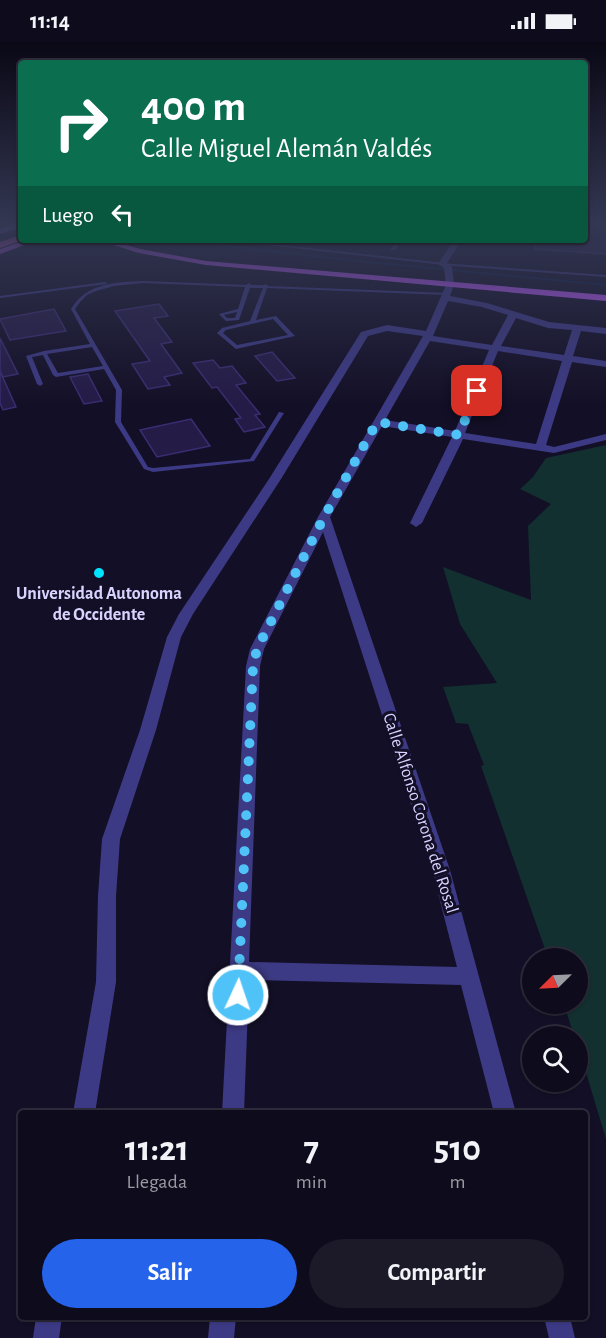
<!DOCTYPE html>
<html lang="es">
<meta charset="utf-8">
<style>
:root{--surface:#0e0b1c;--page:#1c1929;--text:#f1f3f6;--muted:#9b9ba3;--line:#2e2b3b;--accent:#2563eb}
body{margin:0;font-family:"Alegreya Sans",sans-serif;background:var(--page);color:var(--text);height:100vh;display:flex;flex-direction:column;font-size:22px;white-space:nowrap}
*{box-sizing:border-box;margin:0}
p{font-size:20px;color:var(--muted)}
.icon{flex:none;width:33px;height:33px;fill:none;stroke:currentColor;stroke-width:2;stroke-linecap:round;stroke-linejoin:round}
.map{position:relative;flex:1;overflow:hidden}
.details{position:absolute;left:18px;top:1068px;width:570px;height:210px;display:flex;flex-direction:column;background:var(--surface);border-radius:6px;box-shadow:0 2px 4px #0004,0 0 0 2px var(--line)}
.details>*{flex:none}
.top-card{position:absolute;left:18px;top:18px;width:570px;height:183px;border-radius:6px;box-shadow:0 2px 4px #0004,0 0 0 2px var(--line);background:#0b6e4f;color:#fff;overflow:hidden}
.needle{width:39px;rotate:246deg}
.buttons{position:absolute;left:522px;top:906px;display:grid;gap:12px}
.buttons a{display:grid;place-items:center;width:66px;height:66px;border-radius:50%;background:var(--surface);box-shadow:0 2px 4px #0004,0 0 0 2px var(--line);font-size:30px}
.pin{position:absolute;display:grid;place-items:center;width:51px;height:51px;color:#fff;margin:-26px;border-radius:12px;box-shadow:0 3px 9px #0006}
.me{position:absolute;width:66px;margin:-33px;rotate:3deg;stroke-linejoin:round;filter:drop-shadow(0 0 4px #0008)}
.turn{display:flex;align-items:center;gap:21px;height:126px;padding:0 24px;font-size:27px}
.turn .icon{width:78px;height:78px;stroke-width:2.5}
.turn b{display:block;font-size:42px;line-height:51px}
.then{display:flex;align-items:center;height:57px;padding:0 24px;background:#0003;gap:12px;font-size:22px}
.eta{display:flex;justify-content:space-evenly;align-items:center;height:102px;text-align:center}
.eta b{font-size:36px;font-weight:600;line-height:42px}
.primary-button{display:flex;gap:12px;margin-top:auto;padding:12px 24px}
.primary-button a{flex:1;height:69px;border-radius:36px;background:var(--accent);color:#fff;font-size:24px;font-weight:600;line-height:69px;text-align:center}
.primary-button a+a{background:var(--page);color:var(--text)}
.status{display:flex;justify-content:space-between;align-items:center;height:42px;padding:0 30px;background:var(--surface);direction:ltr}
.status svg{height:16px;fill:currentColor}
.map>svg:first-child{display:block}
.green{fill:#12302f}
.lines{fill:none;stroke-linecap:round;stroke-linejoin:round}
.stream{stroke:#0a1f44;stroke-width:2}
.building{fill:#241b47;stroke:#3b2d73;stroke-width:1.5}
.service{fill:#3d3a85;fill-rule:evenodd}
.minor{fill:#3d3a85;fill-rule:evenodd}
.primary{fill:#c25bff;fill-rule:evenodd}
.trunk{fill:#e055d1;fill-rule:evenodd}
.route{stroke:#4fc3f7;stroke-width:10;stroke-dasharray:0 18}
.poi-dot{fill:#00e5ff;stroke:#130f26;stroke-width:2}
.labels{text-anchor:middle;stroke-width:6;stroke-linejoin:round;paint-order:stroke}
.poi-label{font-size:18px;font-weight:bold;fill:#d9d4ff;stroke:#130f26}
.street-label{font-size:18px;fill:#d9d4ff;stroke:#130f26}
</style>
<div class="status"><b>11:14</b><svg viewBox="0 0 49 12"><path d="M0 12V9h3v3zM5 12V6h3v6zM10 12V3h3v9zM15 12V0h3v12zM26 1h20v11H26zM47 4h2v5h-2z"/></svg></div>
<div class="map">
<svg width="606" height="1296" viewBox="0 0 606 1296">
<rect width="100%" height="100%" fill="#130f26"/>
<!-- green -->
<polygon class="green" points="606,403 606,1097 578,1004 578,994 574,994 564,962 578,962 578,916 571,916 569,912 547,913 481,724 484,723 468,682 456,681 443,645 497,641 460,582 443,525 531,558 528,484 551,462 520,447 533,435 546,416"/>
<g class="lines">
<!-- stream -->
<polyline class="stream" points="177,198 357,219 606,243"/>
</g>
<!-- building -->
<g class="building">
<polygon points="585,182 603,183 603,188 606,188 606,212 535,207 536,198 585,198"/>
<polygon points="159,262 168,274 154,276 172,300 161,302 182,331 164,335 170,343 148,347 132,322 150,319 115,269"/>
<polygon points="54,267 66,289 10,298 0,277"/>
<polygon points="0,296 18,332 3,335 0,329"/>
<polygon points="272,310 286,326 295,336 277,339 255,314"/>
<polygon points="213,318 220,326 232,324 246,341 236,343 260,372 255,373 265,385 244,390 235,377 241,376 217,345 212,346 193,321"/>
<polygon points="0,329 16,365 3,368 0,361"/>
<polygon points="88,332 102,359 84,362 70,335"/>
<polygon points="191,377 210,404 157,415 140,388"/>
</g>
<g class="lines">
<!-- service -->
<g class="service">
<polygon points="223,198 237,198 453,222 606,233 606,235 453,224"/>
<polygon points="398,198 402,198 395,208 391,208 391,207"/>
<path d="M 143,239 L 246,243 L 249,241 L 251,243 L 264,243 L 266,242 L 268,244 L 447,251 L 449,252 L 447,253 L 267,246 L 256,278 L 276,274 L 295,294 L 236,307 L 217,291 L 222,286 L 250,279 L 263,246 L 250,246 L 239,278 L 226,279 L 219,272 L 238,267 L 245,245 L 143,241 L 114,244 L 96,249 L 87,253 L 80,260 L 75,267 L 122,348 L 121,380 L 148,425 L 153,426 L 250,417 L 279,370 L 284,371 L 254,419 L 153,430 L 144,427 L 115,380 L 116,348 L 104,327 L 56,335 L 53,333 L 43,313 L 32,315 L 43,342 L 40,344 L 37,342 L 26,314 L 44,309 L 90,302 L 71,267 C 87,241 114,240 143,239 ZM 237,270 L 235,276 L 227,276 L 224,273 ZM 273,277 L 288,293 L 237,303 L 223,291 L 226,288 ZM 92,305 L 103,324 L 58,331 L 47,312 Z"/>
<polygon points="105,240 107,241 107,242 0,256 0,254"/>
</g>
<!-- minor -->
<g class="minor">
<path d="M 454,198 L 462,198 L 447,221 L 452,225 L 454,243 L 450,254 L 487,261 L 549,280 L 606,286 L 606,292 L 581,289 L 573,314 L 606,319 L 606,325 L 572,320 L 546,403 L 554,405 L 606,392 L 606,398 L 554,411 L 463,397 L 422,481 L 416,485 L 410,481 L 452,395 L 382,384 L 330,475 L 450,828 L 516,1071 L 494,1071 L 461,943 L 249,938 L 244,1071 L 222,1071 L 246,624 L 250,607 L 318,475 L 423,294 L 387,289 L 368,294 L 281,437 L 193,572 L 181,595 L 156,688 L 120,797 L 116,854 L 116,940 L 95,1071 L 73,1071 L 96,940 L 98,854 L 102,797 L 140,688 L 167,595 L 179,572 L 269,437 L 361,290 L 387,283 L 426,289 L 446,243 L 444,226 L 438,222 ZM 448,259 L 482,265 L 508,273 L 492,303 L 433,294 ZM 516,276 L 548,286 L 572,288 L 564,313 L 501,304 ZM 430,299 L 489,308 L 455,389 L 385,378 ZM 498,309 L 562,319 L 536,402 L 465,391 ZM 323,490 L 432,828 L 457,925 L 249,920 L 260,624 L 264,607 Z"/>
<polygon points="36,1275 62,1275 59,1296 33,1296"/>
<polygon points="210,1275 236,1275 234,1296 208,1296"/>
<polygon points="544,1275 570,1275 575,1296 549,1296"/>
</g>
<!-- primary -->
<g class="primary">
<polygon points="16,181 21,181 21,185 0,192 0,187"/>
<polygon points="27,198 38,198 0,212 0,207"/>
<polygon points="97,198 109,198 140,207 206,219 606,253 606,259 206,223 139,211"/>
</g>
<!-- trunk -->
<polygon class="trunk" points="21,193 21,198 23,198 0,206 0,200"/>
</g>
<!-- sky -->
<linearGradient id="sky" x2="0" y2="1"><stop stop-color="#0a0815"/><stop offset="0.5" stop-color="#333752"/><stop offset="1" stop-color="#333752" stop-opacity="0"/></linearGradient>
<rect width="606" height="363" fill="url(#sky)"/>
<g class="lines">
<!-- route -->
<polyline class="route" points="238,953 253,624 257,607 324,475 377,380 459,393 477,349"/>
</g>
<!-- markers -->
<circle class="poi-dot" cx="99" cy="531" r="6"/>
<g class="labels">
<!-- poi labels -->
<g class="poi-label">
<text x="99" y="557">Universidad Autonoma<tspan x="99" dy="21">de Occidente</tspan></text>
</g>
<!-- street labels -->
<g class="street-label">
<text transform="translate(421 771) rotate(72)" y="6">Calle Alfonso Corona del Rosal</text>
</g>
</g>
</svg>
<div class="buttons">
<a><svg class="needle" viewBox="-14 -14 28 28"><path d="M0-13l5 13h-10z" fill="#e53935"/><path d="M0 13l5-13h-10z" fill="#9b9ba3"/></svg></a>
<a><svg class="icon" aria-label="search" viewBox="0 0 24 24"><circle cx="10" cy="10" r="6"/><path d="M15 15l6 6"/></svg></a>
</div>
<div class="pin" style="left:477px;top:349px;background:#d93025"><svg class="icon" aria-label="arrive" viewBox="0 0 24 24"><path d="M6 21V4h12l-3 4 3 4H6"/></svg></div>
<svg class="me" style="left:238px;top:953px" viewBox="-20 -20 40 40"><circle r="17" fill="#4fc3f7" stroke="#fff" stroke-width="3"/><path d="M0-11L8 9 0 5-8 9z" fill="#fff"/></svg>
<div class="top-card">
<div class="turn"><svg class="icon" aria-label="right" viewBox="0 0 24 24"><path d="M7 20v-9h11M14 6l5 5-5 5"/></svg><div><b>400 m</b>Calle Miguel Alemán Valdés</div></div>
<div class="then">Luego<svg class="icon" aria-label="left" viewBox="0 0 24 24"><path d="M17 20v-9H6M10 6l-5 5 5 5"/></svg></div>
</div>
<section class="details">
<div class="eta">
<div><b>11:21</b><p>Llegada</p></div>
<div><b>7</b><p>min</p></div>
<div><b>510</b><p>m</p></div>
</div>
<div class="primary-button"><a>Salir</a><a>Compartir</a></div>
</section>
</div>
